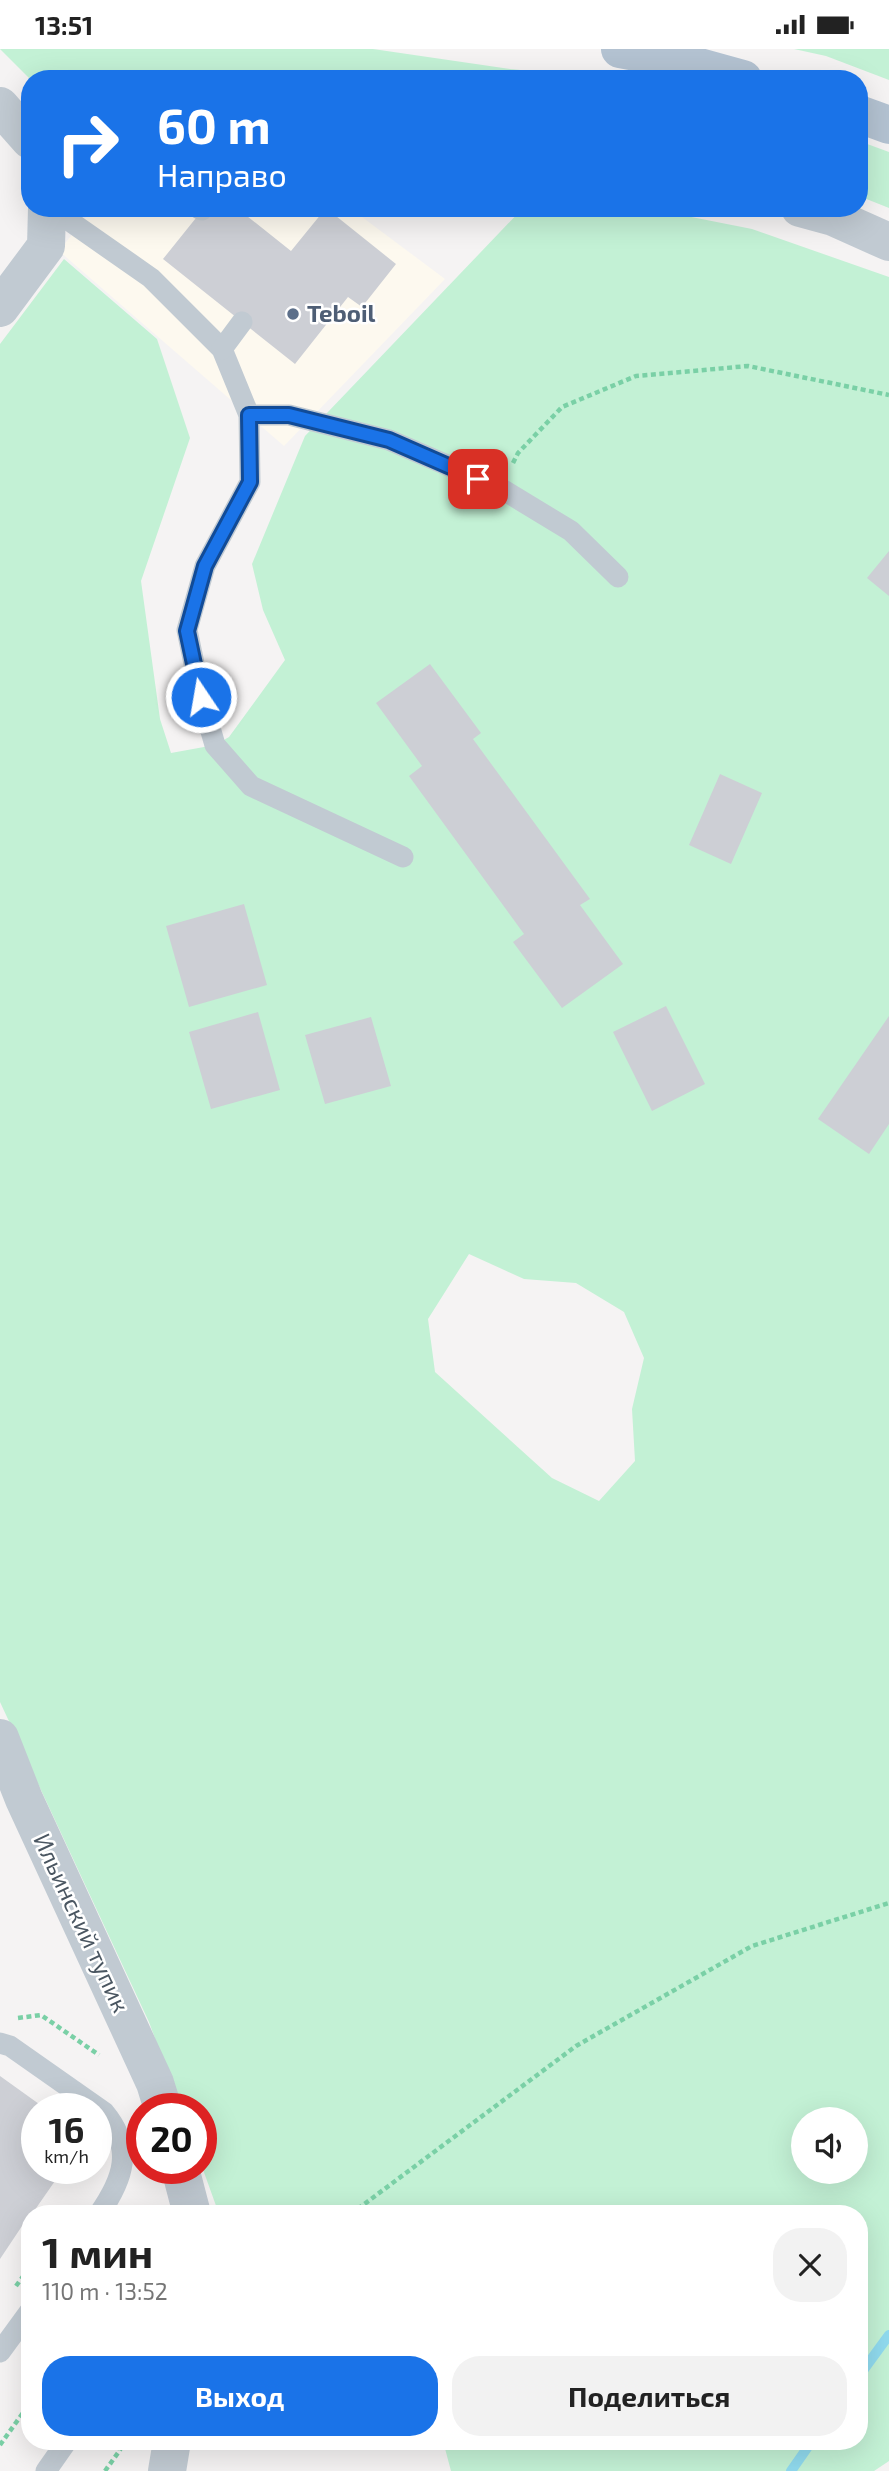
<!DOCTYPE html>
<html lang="ru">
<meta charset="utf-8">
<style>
:root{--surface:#fff;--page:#f2f2f2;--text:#222;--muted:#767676;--accent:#1a73e8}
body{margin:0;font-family:"Exo 2",sans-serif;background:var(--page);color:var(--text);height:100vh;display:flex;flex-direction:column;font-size:26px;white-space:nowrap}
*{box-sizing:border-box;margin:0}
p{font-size:23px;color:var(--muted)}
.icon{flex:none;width:38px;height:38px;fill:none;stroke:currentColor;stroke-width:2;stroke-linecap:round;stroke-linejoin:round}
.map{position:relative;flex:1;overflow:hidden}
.details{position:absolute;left:21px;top:2156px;width:847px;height:245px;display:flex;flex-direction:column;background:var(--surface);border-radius:28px;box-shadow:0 7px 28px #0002}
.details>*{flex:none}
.banner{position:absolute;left:21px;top:21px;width:847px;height:147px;border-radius:28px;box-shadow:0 7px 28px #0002;background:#1a73e8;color:#fff;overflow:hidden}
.fabs{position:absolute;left:791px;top:2058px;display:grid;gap:14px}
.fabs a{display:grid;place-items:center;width:77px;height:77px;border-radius:50%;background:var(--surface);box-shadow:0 7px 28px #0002;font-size:35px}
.speed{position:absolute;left:21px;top:2044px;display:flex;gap:14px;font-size:35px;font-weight:700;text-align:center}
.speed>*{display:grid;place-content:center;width:91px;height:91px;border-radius:50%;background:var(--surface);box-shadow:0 7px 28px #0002;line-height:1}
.speed small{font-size:18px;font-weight:400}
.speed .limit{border:10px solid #d22;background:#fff;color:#111}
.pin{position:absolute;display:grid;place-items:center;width:60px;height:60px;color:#fff;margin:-30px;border-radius:14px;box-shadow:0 4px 10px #0006}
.me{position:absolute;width:77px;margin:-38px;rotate:348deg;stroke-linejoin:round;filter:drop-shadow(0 0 5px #0008)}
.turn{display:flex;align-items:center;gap:24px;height:147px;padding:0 21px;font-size:32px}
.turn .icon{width:91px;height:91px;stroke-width:2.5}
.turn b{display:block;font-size:49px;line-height:60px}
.round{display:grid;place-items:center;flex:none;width:74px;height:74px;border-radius:28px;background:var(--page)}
.head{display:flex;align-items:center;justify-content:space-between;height:119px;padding:0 21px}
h1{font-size:42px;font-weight:700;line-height:52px}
.button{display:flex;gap:14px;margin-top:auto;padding:14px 21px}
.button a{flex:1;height:80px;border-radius:28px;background:var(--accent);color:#fff;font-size:28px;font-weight:700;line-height:80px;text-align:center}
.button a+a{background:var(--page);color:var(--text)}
.status{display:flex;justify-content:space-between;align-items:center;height:49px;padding:0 35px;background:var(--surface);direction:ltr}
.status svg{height:19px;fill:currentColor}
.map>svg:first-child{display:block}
.commercial{fill:#fdf9ef}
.green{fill:#c3f1d5;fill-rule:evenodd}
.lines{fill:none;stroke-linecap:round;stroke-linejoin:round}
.stream{stroke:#90daee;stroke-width:10}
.building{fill:#cdcfd5}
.path{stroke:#7ad0a6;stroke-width:4.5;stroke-dasharray:5 3.5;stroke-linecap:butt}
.lane{stroke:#c1cad2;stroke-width:21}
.street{stroke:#c1cad2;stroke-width:38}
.primary{stroke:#b3c2d1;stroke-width:38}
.route-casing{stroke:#114b97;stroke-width:18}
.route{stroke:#1a73e8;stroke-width:12}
.service-dot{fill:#5c6f8a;stroke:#fff;stroke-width:2.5}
.labels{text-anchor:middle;stroke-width:5;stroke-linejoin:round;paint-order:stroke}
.service-label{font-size:24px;font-weight:bold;fill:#4e5e75;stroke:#fff;text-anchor:start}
.street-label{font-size:24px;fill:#4a5661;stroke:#fff}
</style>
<div class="status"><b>13:51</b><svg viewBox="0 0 49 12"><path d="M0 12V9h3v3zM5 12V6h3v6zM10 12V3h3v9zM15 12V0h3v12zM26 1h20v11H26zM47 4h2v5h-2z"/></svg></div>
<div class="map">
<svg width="889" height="2422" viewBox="0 0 889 2422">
<rect width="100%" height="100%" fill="#f5f3f3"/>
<!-- commercial -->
<polygon class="commercial" points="93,159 350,159 445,230 284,397 59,202"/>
<!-- green -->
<g class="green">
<polygon points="0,0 373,0 510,20 617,30 30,30"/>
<polygon points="794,0 889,0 889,31 826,7"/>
<polygon points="859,92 889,103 889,159 859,147"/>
<path d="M 523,159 L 646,159 L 752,180 L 889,228 L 889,2412 L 874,2422 L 451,2422 L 443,2392 L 859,2392 L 859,2165 L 219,2165 L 201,2115 L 201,2060 L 181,2060 L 149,1973 L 0,1653 L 0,295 L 64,210 L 157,290 L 190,389 L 141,532 L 160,670 L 171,704 L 215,696 L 229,688 L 285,611 L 263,561 L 252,515 L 305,387 ZM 469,1205 L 524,1230 L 576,1234 L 624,1263 L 644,1309 L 632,1360 L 635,1412 L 599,1452 L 552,1429 L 435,1323 L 428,1270 ZM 803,2070 L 856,2070 L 856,2123 L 803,2123 Z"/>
</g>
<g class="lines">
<!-- stream -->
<g class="stream">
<polyline points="859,2327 889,2286"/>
<polyline points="791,2422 812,2392"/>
</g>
</g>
<!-- building -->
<g class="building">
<polygon points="204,159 237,159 291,202 326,159 396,215 362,258 348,248 295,315 163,210"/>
<polygon points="889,502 889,547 867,529"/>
<polygon points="430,615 481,684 473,690 590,850 580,856 623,915 562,959 513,893 524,885 409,727 422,717 376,654"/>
<polygon points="720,725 762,744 731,815 689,796"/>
<polygon points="244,855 267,936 189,958 166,877"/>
<polygon points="666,957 705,1035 652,1062 613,983"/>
<polygon points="258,963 280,1041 211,1060 189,983"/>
<polygon points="889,967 889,1075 869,1105 818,1070"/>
<polygon points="371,968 391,1037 325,1055 305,986"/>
<polygon points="0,2027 46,2060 37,2060 37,2119 64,2119 32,2165 30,2165 0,2210"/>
</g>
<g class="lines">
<!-- path -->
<g class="path">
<polyline points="513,414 518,404 562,358 636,327 748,317 889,346"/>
<polyline points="18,1969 41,1966 99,2006"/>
<polyline points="351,2165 576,1997 752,1897 889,1854"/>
<polyline points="16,2237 30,2218"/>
<polyline points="0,2396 30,2354"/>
<polyline points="105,2422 120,2401 118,2392"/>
</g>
<!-- lane -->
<g class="lane">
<polyline points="51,159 151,229 222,300 249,366 250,433 205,517 187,581 201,648 215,696 251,737 403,808"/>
<polyline points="198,159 202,161"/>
<polyline points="222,300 242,273"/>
<polyline points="249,366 289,366 389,391 500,439 571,482 618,528"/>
<path d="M 0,1994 L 10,1997 L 104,2063 C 134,2099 124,2129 99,2165"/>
<polyline points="0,2303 30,2262"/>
<polyline points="46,2422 67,2392"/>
</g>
<!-- street -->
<g class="street">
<polyline points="0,57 30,91"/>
<polyline points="800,159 833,168 889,193"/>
<polyline points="0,259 46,197 47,159"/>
<polyline points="0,1689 24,1750 155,2034 163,2060"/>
<polyline points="180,2119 192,2165"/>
<polyline points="167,2422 172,2392"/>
</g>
<!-- primary -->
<g class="primary">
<polyline points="620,0 663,8 743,30"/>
<polyline points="859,65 889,76"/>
</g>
</g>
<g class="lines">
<!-- route casing -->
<g class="route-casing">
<polyline id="route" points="201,648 187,582 205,517 250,433 249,366 289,366 389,391 478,430"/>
</g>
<!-- route -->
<use href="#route" class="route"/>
</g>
<!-- markers -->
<circle class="service-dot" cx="293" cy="265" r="7"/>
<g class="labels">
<!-- service labels -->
<g class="service-label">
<text x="307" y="273">Teboil</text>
</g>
<!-- street labels -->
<g class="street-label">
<text transform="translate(81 1874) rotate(65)" y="8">Ильинский тупик</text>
</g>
</g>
</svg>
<div class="fabs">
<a><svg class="icon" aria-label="sound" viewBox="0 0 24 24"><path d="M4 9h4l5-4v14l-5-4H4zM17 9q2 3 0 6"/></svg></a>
</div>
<div class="speed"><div>16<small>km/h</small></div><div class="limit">20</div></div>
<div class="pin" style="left:478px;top:430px;background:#d93025"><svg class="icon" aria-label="arrive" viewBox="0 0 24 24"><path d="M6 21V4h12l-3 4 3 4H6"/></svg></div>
<svg class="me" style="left:201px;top:648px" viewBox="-20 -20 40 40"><circle r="17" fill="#1a73e8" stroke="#fff" stroke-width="3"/><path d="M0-11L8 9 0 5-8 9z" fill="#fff"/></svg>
<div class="banner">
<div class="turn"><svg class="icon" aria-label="right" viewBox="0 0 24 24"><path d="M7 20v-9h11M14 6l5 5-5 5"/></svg><div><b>60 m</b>Направо</div></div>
</div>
<section class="details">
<div class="head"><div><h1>1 мин</h1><p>110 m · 13:52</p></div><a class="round"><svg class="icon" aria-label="close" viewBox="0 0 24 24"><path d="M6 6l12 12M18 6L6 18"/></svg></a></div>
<div class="button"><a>Выход</a><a>Поделиться</a></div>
</section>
</div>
